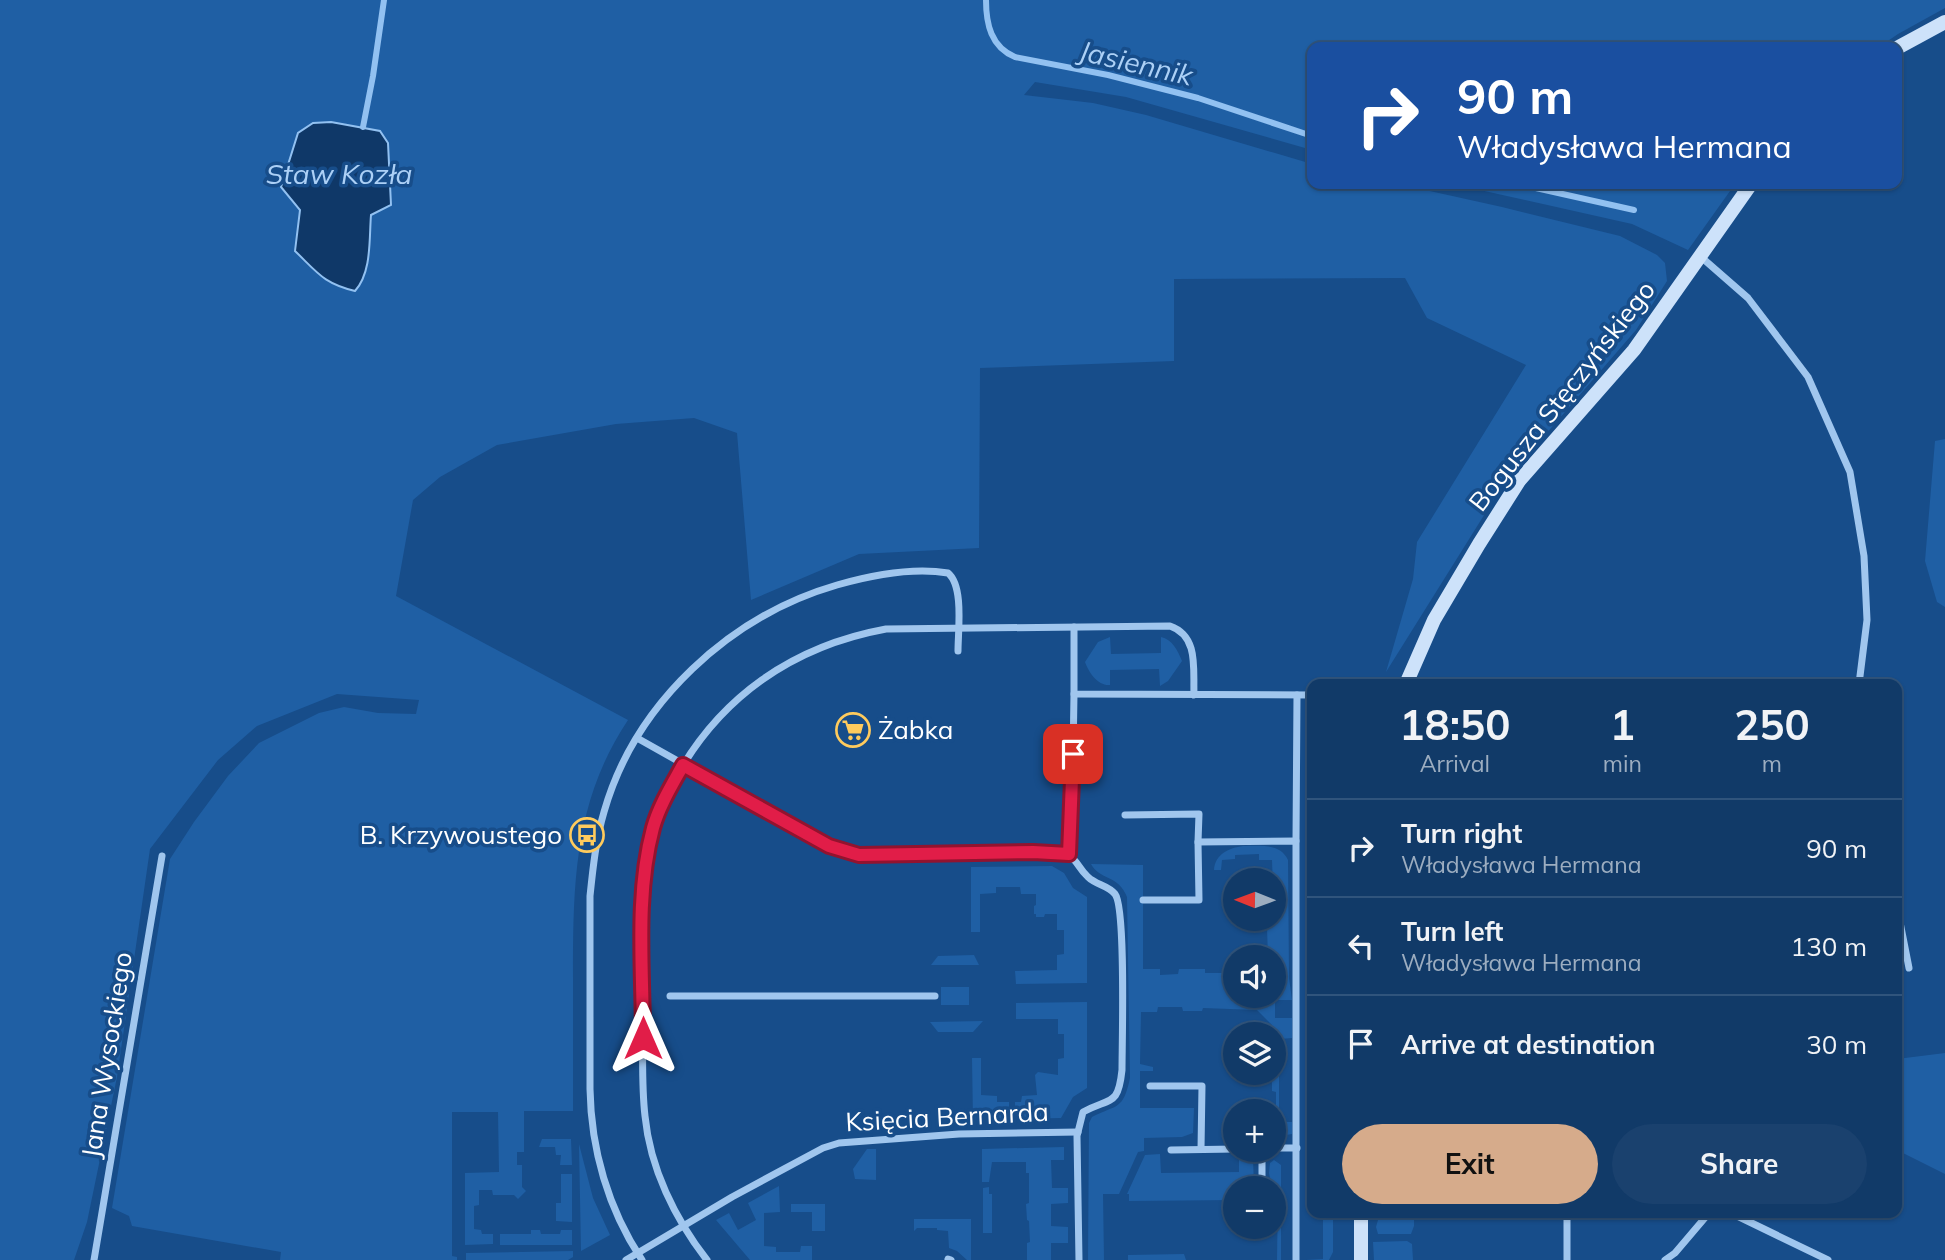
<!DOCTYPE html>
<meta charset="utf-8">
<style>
:root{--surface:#113a68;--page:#1a416e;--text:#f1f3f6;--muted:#9cadc0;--line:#30547c;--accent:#d6ab8b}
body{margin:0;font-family:Mulish,sans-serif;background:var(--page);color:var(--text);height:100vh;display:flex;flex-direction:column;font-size:26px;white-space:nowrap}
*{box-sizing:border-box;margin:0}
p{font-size:23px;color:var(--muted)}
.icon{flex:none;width:38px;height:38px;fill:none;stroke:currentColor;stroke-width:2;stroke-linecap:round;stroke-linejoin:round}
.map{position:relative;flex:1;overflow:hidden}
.sheet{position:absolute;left:1307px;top:679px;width:595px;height:539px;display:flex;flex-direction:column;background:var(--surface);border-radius:14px;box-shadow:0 2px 5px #0004,0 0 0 2px var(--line)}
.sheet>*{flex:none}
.top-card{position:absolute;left:1307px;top:42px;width:595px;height:147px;border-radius:14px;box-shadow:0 2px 5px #0004,0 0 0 2px var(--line);background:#1a4fa0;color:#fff;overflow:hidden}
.needle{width:46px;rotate:271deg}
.buttons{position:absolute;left:1223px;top:868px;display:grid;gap:14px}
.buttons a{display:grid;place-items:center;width:63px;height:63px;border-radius:50%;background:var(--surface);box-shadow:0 2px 5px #0004,0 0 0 2px var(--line);font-size:35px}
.pin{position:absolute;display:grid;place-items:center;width:60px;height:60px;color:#fff;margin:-30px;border-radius:14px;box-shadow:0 4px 10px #0006}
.me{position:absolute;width:77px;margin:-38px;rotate:0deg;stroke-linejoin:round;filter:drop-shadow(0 0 5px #0008)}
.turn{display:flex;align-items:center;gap:24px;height:147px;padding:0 35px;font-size:32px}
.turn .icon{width:91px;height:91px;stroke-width:2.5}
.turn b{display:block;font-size:49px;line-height:60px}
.eta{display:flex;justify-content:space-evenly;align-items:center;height:119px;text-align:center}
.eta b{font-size:42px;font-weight:700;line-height:49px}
.button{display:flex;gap:14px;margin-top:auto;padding:14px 35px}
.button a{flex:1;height:80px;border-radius:42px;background:var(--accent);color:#111;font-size:28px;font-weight:700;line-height:80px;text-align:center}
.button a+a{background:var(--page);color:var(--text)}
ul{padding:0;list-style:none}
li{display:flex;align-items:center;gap:21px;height:98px;padding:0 35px;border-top:2px solid var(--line)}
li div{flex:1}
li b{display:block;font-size:26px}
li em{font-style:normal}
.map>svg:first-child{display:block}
.green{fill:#1f5fa4}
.water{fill:#0f3868;stroke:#92c1f1;stroke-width:2}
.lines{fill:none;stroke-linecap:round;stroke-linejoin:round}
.stream{stroke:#92c1f1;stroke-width:6}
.street{stroke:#a0c6ee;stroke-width:7}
.secondary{stroke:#cde2fa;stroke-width:14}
.route-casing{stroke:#92132f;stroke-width:18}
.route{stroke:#e11d48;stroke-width:12}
.labels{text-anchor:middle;stroke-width:7;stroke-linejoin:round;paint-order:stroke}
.street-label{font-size:26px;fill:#fff;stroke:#174d8a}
.poi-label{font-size:26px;fill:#fff;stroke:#174d8a;text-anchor:start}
.water-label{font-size:28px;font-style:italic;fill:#acd0f6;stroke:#174d8a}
</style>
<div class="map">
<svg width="1945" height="1260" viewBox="0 0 1945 1260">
<rect width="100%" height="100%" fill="#174d8a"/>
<!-- green -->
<g class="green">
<path d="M 0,0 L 1945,0 L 1945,8 L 1898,34 L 1879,47 L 1312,47 L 1312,150 L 1126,97 L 1035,82 L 1024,95 L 1093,103 L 1146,115 L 1312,164 L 1312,184 L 1398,184 L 1502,207 L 1620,236 L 1657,255 L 1665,263 L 1667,281 L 1636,330 L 1506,480 L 1386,672 L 1413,579 L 1417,542 L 1526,365 L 1427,318 L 1405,278 L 1174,279 L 1174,361 L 980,368 L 979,548 L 859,554 L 751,600 L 737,433 L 694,418 L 616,424 L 497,445 L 440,477 L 413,500 L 396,596 L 628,720 C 574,801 573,883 573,977 C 573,1022 573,1066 573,1111 L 524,1111 L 524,1152 L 517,1152 L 517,1165 L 522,1165 L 522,1187 L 526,1191 L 518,1199 L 514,1195 L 493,1195 L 492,1190 L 479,1190 L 479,1205 L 474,1206 L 474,1229 L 481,1230 L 482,1234 L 493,1234 L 493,1244 L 465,1245 L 465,1173 L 499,1172 L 498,1112 L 452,1112 L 452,1256 L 457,1257 L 457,1260 L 280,1260 L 281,1252 L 132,1226 L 129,1216 L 112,1208 L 170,859 L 194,822 L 228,776 L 259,743 L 319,713 L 344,707 L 378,713 L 416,714 L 419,700 L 337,694 L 257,726 L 218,760 L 150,849 L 117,1077 L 87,1222 L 74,1260 L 0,1260 Z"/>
<polygon points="1453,184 1735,184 1688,250 1632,224"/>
<polygon points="1945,439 1945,607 1937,602 1925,561 1935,441"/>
<path d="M 1110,637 L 1111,654 L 1161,653 L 1161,637 C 1172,639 1178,651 1182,661 L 1168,681 L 1160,686 L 1159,669 L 1110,670 L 1110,685 C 1098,686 1089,673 1085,662 L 1098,642 Z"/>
<path d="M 1243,846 C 1260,846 1280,843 1288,860 L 1289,978 L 1292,1000 L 1275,1000 L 1275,1018 L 1292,1018 L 1292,1038 L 1279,1039 L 1279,1122 L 1292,1122 L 1292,1134 L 1274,1137 L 1274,1111 L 1272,1111 L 1272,1106 L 1276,1106 L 1276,1092 L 1272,1091 L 1272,1073 L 1275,1071 L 1274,1034 L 1272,1034 L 1272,1025 L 1257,1010 L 1203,1008 L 1202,1011 L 1183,1011 L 1182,1007 L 1158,1007 L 1157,1012 L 1141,1012 L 1140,1064 L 1153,1067 L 1153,1071 L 1140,1071 L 1140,1108 L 1194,1108 L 1193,1133 L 1182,1137 L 1144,1138 L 1144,1151 L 1138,1152 L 1119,1194 L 1103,1194 L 1104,1260 L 1088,1260 L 1089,1123 L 1092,1117 C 1117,1104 1123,1111 1130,1078 L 1127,897 C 1119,875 1099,880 1091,864 L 1143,865 L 1143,969 L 1160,969 L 1160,975 L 1178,974 L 1179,969 L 1205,969 L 1205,973 L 1225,973 L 1225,969 L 1235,969 L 1236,996 L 1274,996 L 1274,957 L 1268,957 L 1267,928 L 1273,927 L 1274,919 L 1272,860 L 1259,860 L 1259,854 L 1235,855 L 1235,859 L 1222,860 L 1221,870 L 1214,870 C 1215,854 1229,848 1243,846 Z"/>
<polygon points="1052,866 1064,873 1073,888 1087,897 1087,983 1016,984 1015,971 1057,970 1057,955 1064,954 1064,930 1057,930 1057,914 1045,914 1044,917 1036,917 1036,914 1034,914 1034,906 1036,905 1036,894 1021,894 1020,887 996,887 996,893 980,894 980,932 971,932 971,867"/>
<polygon points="974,955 979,965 931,965 938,956"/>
<rect x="941" y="987" width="28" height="18"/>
<polygon points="1087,1002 1087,1088 1073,1097 1061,1118 1015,1119 1015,1102 1021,1102 1022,1096 1037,1095 1035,1075 1038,1072 1058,1075 1058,1059 1064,1058 1064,1034 1058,1034 1058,1019 1016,1019 1016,1003"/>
<polygon points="983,1021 973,1032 938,1032 930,1022"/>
<polygon points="1945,1053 1945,1174 1897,1150 1897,1059"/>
<polygon points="972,1058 981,1058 981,1095 997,1096 997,1102 1009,1102 1009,1119 973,1120"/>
<polygon points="542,1139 571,1139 572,1165 560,1165 561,1155 556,1155 555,1147 539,1147"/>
<polygon points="579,1144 593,1198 610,1235 581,1251"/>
<polygon points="1064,1147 1064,1160 1051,1160 1052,1188 1068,1188 1068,1203 1051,1204 1051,1226 1068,1227 1068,1243 1051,1243 1051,1260 1027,1260 1027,1243 1030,1242 1029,1221 1027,1220 1026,1204 1029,1203 1029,1173 1026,1173 1026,1162 992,1162 989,1182 982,1182 982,1149"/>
<polygon points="867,1149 876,1149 876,1180 855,1179 853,1169"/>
<polygon points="1239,1153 1253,1157 1254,1188 1236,1188 1235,1200 1129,1201 1129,1194 1127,1194 1145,1155 1160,1154 1161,1173 1239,1172"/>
<polygon points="1274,1160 1281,1165 1281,1260 1277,1260 1278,1193 1274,1192 1274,1188 1272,1188 1269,1173 1270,1163"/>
<polygon points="561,1174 572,1174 572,1222 556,1221 556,1203 561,1203"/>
<polygon points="779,1186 780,1212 764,1213 764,1246 776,1247 776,1252 800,1252 801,1246 812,1246 812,1260 750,1260 716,1220 729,1213 738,1230 756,1220 748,1203"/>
<polygon points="989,1187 989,1194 992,1194 992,1233 983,1233 983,1188"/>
<polygon points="791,1204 825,1204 825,1231 812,1231 812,1212 791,1212"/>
<polygon points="1323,1213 1333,1213 1333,1252 1329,1260 1306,1260 1323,1259"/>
<polygon points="1380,1213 1414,1213 1414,1226 1411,1234 1378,1234 1376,1227"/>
<polygon points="914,1219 971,1219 971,1260 967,1260 957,1251 949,1248 948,1231 937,1230 937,1228 917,1228 914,1231"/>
<polygon points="531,1230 540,1230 541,1234 560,1234 561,1230 572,1230 572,1245 500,1245 500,1234 531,1234"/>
<polygon points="1407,1241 1412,1244 1413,1260 1374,1260 1373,1242"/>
<polygon points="573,1251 573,1257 568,1260 466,1260 466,1253"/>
<polygon points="1184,1254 1186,1260 1128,1260 1128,1255"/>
</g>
<!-- water -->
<path class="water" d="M 331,122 L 380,131 L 388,143 L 391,205 L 371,215 C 369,239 372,272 355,291 C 323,283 318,273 295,251 L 300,210 L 281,187 L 298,133 L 313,123 Z"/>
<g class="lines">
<!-- stream -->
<g class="stream">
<path d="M 986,0 C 986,24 991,47 1015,57 L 1108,75 L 1198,98 L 1312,136"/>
<polyline points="363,127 373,76 384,0"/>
<polyline points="1518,184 1634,210"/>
</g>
<!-- street -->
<g class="street">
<polyline points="1700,256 1748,298 1808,377 1850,472 1864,556 1867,620 1859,684"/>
<polyline points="1074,627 1074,694 1312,695"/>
<path d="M 637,738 L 829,846 L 859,855 L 1056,852 C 1079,856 1074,864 1088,877 C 1096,885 1108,885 1115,894 C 1126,908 1122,1043 1122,1070 C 1118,1107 1111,1097 1083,1112 L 1077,1136 L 1079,1260"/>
<polyline points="1125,815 1199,814 1198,842"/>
<polyline points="1296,841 1297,695"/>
<polyline points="1069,854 1072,823 1074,694"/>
<polyline points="1143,900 1199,900 1198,842 1296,841 1296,1260"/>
<polyline points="1897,907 1909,968"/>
<polyline points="670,996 935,996"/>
<polyline points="1150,1086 1202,1086 1201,1149"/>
<polyline points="1274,1148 1297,1148"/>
<polyline points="1171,1150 1236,1149"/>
<polyline points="1262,1188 1262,1150"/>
<polyline points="1731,1213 1828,1260"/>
<polyline points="948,1259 951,1260"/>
<polyline points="94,1260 162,856"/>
<polyline points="626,1260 732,1197 823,1148 839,1143 959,1134 1078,1132"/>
<path d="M 642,1260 C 608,1209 591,1149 590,1089 L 590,896 C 593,867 596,839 604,812 C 635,703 730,616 837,585 C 872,575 912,567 948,573 C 964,586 958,631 958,651"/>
<path d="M 707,1260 C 675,1219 650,1168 645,1116 C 641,1081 643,1045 643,1010 C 643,950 639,889 653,830 C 657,813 666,797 674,781 C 719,697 793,646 886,629 L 1170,626 C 1199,636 1193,669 1194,695"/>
<polyline points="1567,1260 1567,1213"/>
<polyline points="1665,1260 1675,1253 1709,1213"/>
</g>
<!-- secondary -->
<g class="secondary">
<polyline points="1897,48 1945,22"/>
<polyline points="1406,684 1434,620 1479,544 1519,481 1634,350 1751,184"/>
<polyline points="1361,1260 1361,1213"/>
</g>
</g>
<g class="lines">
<!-- route casing -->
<g class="route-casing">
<path id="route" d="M 643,1038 C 643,969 635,895 653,828 C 659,806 672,785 683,765 L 829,846 L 859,855 L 1033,852 L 1069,854 L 1073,754"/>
</g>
<!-- route -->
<use href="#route" class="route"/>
</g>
<!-- icons -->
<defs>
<g id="supermarket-ring" transform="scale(1.75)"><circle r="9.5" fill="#174d8a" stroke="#ffcb5d" stroke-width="1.5"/><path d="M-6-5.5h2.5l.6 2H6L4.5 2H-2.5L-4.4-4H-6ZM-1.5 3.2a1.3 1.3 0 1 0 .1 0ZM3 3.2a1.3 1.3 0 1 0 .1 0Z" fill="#ffcb5d"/></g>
<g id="bus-ring" transform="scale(1.75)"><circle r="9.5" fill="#174d8a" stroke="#ffcb5d" stroke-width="1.5"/><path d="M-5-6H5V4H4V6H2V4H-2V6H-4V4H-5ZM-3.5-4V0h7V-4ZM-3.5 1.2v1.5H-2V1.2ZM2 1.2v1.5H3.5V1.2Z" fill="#ffcb5d"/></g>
</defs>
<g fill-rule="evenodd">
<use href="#supermarket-ring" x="853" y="730"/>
<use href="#bus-ring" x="587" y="835"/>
</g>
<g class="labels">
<!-- street labels -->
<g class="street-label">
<text transform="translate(1562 396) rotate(-52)" y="9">Bogusza Stęczyńskiego</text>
<text transform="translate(107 1055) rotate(-81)" y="9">Jana Wysockiego</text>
<text transform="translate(947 1117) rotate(-3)" y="9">Księcia Bernarda</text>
</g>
<!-- poi labels -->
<g class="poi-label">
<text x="878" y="739">Żabka</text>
<text x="562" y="844" text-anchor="end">B. Krzywoustego</text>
</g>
<!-- water labels -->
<g class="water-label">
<text transform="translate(1136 63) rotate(13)" y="10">Jasiennik</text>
<text x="339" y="184">Staw Kozła</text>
</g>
</g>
</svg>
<div class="buttons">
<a><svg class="needle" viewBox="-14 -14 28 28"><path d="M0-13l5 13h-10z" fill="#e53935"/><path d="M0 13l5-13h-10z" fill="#9cadc0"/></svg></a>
<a><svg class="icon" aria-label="sound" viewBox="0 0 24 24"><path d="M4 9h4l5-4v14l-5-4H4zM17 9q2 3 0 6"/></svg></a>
<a><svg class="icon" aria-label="layers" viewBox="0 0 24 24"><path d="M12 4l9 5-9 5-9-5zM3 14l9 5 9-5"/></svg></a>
<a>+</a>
<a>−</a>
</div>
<div class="pin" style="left:1073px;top:754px;background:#d93025"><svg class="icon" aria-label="arrive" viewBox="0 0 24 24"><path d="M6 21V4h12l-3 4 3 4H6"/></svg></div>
<svg class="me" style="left:643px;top:1038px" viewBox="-20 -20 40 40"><path d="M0-17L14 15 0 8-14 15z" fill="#e11d48" stroke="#fff" stroke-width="4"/></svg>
<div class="top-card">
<div class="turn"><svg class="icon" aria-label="right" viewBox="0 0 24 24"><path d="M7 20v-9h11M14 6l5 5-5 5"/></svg><div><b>90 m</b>Władysława Hermana</div></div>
</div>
<section class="sheet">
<div class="eta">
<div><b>18:50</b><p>Arrival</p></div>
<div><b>1</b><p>min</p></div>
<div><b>250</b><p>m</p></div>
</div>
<ul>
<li><svg class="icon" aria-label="right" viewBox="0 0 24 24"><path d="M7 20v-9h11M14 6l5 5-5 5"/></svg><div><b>Turn right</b><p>Władysława Hermana</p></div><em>90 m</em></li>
<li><svg class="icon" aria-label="left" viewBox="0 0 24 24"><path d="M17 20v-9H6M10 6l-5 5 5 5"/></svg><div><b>Turn left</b><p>Władysława Hermana</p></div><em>130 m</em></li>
<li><svg class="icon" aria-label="arrive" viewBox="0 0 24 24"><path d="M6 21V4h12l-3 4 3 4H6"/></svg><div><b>Arrive at destination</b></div><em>30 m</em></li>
</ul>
<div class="button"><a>Exit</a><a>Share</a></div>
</section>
</div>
